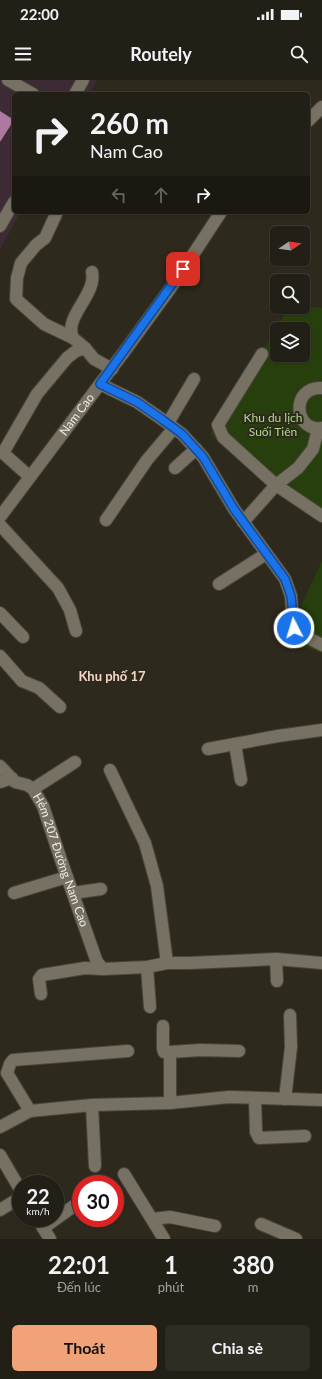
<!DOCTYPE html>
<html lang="vi">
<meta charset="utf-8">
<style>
:root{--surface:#221f16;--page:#2e2c23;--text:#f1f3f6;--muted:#a2a2a1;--line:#3f3d35;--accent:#f0a278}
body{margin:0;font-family:Lato,sans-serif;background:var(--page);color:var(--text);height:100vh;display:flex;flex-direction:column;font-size:15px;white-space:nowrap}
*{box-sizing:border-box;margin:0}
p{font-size:13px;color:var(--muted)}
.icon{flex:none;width:22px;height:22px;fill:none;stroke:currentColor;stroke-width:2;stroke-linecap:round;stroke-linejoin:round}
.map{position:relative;height:1159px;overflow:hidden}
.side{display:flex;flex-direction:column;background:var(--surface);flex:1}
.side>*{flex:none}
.top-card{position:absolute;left:12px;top:12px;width:298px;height:122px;border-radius:6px;box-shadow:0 1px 3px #0004,0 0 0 1px var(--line);background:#221f16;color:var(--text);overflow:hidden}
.needle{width:26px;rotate:77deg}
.buttons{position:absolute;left:270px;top:146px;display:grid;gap:8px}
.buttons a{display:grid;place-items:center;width:40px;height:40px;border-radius:6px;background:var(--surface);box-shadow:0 1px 3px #0004,0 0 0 1px var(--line);font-size:20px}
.speed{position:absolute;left:12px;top:1095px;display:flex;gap:8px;font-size:20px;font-weight:700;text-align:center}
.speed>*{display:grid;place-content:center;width:52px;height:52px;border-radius:50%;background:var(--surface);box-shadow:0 1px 3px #0004,0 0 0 1px var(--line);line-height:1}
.speed small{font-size:10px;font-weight:400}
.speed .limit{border:6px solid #d22;background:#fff;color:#111}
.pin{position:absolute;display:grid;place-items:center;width:34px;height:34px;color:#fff;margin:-17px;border-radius:8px;box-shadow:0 2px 6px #0006}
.me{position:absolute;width:44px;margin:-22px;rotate:355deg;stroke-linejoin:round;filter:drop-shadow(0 0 3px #0008)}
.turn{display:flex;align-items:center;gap:14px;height:84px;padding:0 12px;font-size:18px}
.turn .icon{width:52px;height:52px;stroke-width:2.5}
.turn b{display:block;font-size:28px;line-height:34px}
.lanes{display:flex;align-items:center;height:38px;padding:0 12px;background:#0003;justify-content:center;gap:20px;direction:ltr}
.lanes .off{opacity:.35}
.eta{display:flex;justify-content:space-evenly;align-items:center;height:68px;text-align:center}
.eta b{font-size:24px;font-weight:700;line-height:28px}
.cta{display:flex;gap:8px;margin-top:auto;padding:8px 12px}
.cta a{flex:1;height:46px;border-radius:6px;background:var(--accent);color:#111;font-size:16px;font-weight:700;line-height:46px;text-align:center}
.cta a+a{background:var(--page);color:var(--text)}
.status{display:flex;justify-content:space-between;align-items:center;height:28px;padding:0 20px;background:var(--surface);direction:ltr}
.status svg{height:11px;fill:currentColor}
header{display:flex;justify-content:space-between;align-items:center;height:52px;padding:0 12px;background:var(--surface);font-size:18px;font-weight:700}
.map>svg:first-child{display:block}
.industrial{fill:#3c2b35}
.green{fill:#263f0d;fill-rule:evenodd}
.building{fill:#ac799f}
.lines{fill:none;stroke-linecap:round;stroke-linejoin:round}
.minor-casing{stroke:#4a463b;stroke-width:14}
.minor{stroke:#777163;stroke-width:12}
.route-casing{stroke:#114b97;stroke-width:10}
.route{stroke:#1a73e8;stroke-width:7}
.labels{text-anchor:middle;stroke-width:4;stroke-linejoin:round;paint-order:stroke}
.street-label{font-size:12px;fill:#eeebe3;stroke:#2e291d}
.park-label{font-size:12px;fill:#aed98c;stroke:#2e291d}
.neighbourhood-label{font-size:13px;font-weight:bold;fill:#f5d7c7;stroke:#2e291d}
</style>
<div class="status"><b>22:00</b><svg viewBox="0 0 49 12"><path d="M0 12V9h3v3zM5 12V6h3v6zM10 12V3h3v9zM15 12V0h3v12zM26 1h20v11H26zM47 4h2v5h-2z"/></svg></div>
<header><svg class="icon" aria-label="menu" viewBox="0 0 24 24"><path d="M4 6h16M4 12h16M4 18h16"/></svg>Routely<svg class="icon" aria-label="search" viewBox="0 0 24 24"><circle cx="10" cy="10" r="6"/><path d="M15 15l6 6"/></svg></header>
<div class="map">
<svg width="322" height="1159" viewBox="0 0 322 1159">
<rect width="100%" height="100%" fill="#2e291d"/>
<!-- industrial -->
<polygon class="industrial" points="0,0 97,0 89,14 14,14 14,132 21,132 0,169"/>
<!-- green -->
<g class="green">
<path d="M 303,225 L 322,228 L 322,442 L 266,405 L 210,354 L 290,227 L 303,227 ZM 277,249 L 303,249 L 303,275 L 277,275 Z"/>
<polygon points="322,481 322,573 295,564 299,530"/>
</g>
<!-- building -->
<polygon class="building" points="0,31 14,40 0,62"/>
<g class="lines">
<!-- minor casing -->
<g class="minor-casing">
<g id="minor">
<polyline points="8,0 33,14"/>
<polyline points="75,14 83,0"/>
<polyline points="308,41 322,27"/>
<polyline points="57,132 45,158 36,165 21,183 17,198 16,219 44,244 73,258 85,268"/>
<polyline points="0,146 14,122"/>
<path d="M 73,258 C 63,237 97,215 92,192"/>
<polyline points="262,274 218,345 223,357 276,405 298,388 313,369 318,349"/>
<polyline points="100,304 137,322 163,340 182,354 203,377 234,429 285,499 291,516 293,543 297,552 322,565"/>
<path d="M 322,308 C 291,306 293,352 322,348"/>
<polyline points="168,343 194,299"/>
<polyline points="175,388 196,369"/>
<polyline points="30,397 3,373 37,314 67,278 76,271 85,268 94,279 112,289"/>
<path id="s1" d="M 0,437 L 124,272 L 175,202 L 221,132"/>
<polyline points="106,440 147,380 174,348"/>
<polyline points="243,442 276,405 322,436"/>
<polyline points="0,445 58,508 70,530 76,551"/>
<polyline points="219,504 266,474"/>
<polyline points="0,533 23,557"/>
<polyline points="0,576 22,601 39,608 60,627"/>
<polyline points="235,664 241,700"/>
<polyline points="208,669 278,656 322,650"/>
<path id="s2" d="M 0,686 L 15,702 L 27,705 L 33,709 L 43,726 L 61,780 L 97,882 L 103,889"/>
<polyline points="110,690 145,763 157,806 167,883"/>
<polyline points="0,702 12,698"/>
<polyline points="33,709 75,682"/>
<polyline points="14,813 67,797"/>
<polyline points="73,813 101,809"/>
<polyline points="276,879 277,901"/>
<polyline points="147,887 150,927"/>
<polyline points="41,914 39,899 42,895 85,888 103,889 147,887 167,883 189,883 276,879 322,883"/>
<polyline points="163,946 163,969 164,972 170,972 170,1023"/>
<polyline points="170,972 201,970 239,971"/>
<polyline points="255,1018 256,1052 259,1058 305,1056"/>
<polyline points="285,1019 291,967 290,935"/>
<polyline points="92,1025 95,1086"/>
<polyline points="30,1031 7,993 10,984 13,980 128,971"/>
<polyline points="0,1047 30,1031 92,1025 170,1023 229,1017 322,1020"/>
<polyline points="0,1075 21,1111"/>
<polyline points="124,1094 164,1159"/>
<polyline points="0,1130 21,1117"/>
<polyline points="37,1138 50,1159"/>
<polyline points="153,1139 170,1137 215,1146"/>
<polyline points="261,1144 296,1159"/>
<polyline points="43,1148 78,1123"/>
</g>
</g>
<!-- minor -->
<use href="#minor" class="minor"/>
</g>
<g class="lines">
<!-- route casing -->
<g class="route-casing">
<polyline id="route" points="183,189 100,304 137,322 163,340 182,354 203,377 234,429 285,499 291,516 294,548"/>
</g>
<!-- route -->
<use href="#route" class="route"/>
</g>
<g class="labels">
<!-- street labels -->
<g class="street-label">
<text dy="4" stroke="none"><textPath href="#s1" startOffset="128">Nam Cao</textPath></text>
<text dy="4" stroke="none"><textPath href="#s2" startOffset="118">Hẻm 207 Đường Nam Cao</textPath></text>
</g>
<!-- park labels -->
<g class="park-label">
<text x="273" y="342">Khu du lịch<tspan x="273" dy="14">Suối Tiên</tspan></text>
</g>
<!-- neighbourhood labels -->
<g class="neighbourhood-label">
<text x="112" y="601">Khu phố 17</text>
</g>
</g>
</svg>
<div class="buttons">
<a><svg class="needle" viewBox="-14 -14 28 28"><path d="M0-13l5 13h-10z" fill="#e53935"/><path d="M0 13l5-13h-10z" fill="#a2a2a1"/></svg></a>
<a><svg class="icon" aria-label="search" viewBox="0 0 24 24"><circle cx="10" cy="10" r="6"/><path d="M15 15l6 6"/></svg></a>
<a><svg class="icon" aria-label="layers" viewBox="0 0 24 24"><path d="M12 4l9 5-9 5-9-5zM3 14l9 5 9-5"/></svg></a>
</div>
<div class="speed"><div>22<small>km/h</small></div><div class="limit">30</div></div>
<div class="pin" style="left:183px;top:189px;background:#d93025"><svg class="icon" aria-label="arrive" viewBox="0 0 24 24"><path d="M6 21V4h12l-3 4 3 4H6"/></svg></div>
<svg class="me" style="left:294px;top:548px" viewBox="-20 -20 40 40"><circle r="17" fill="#1a73e8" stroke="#fff" stroke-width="3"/><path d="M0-11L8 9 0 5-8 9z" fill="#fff"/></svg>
<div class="top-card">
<div class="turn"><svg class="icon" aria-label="right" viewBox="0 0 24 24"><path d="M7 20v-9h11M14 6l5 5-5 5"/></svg><div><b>260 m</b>Nam Cao</div></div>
<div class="lanes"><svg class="icon off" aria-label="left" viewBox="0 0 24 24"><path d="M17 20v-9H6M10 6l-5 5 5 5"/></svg><svg class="icon off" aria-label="ahead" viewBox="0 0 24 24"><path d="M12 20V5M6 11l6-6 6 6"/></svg><svg class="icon" aria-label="right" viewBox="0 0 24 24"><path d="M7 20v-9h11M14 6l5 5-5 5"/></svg></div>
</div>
</div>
<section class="side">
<div class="eta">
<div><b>22:01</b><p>Đến lúc</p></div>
<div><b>1</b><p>phút</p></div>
<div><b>380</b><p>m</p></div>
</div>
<div class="cta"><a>Thoát</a><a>Chia sẻ</a></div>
</section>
